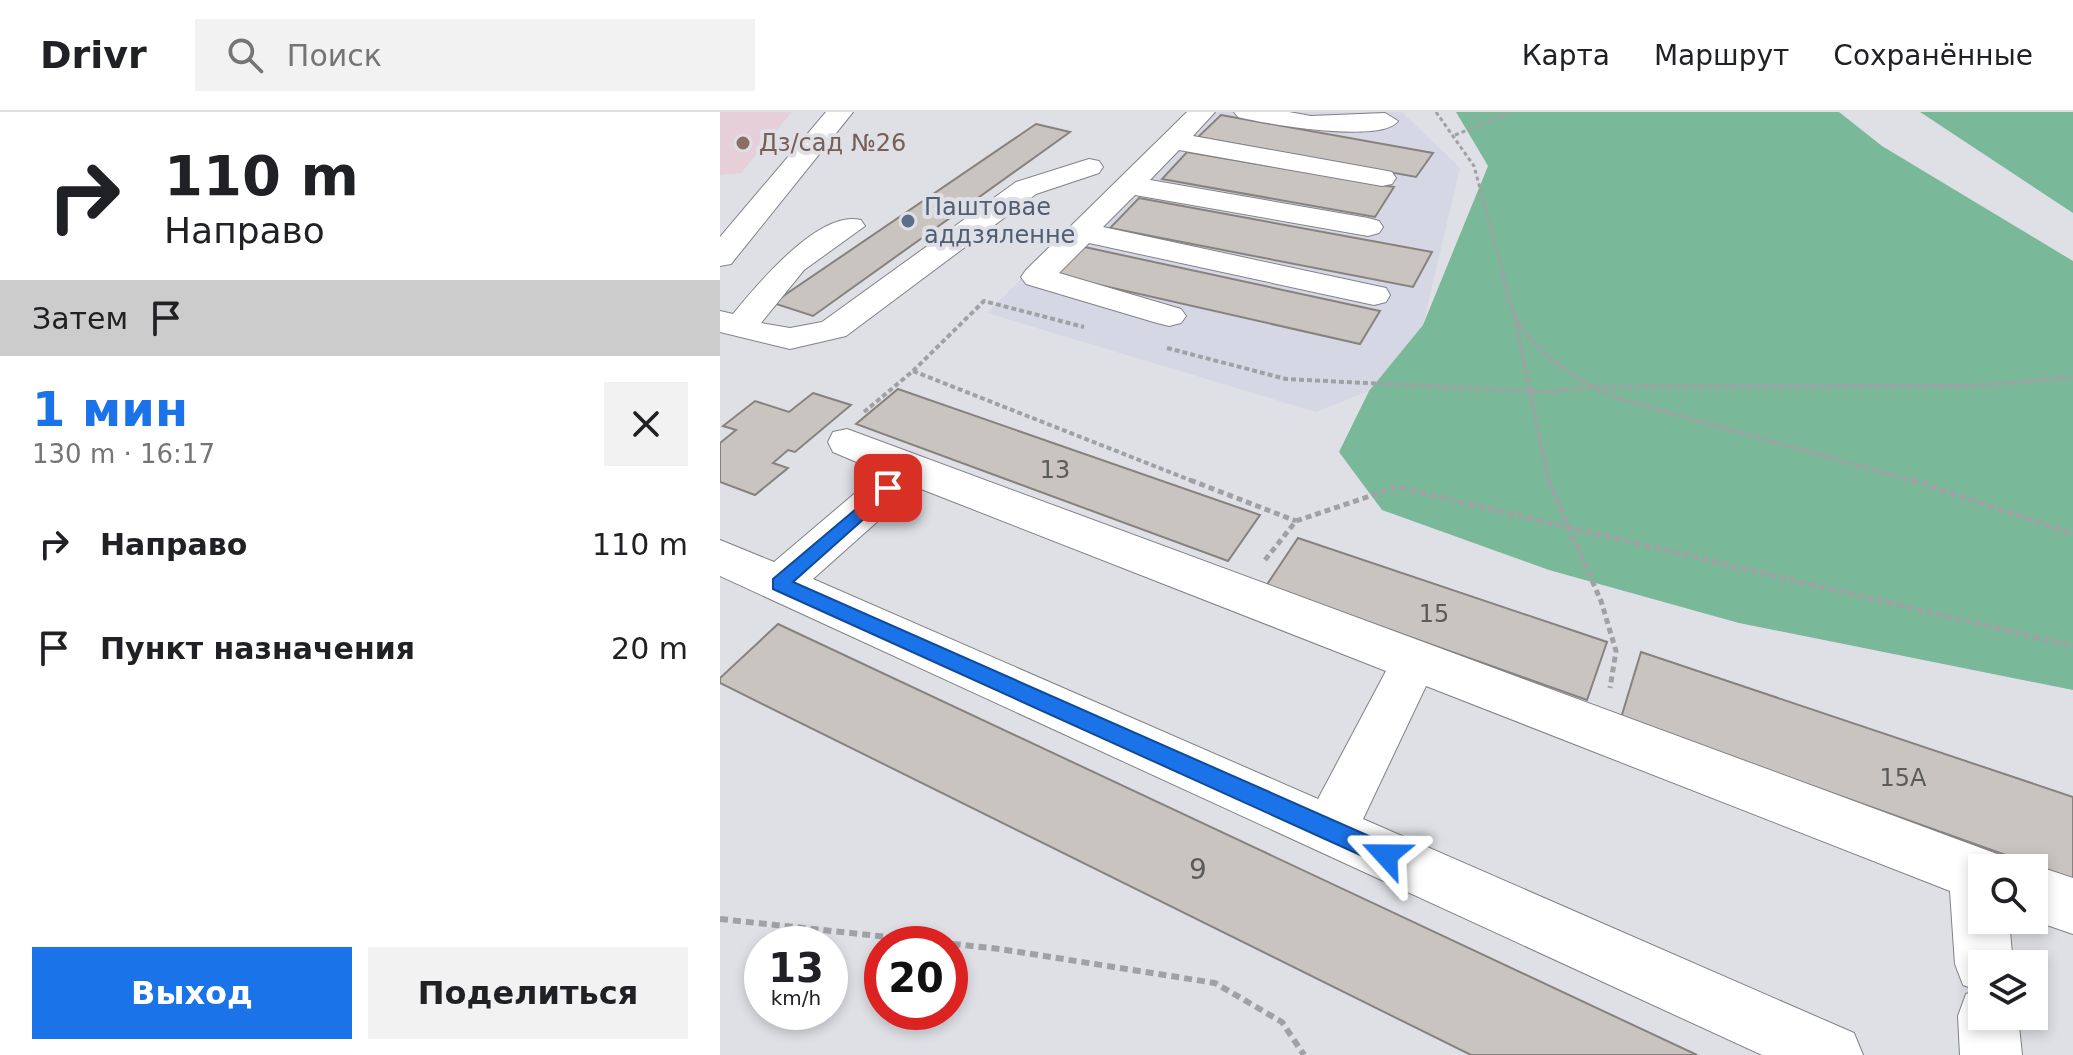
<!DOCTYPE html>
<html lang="ru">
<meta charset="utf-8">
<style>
:root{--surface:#fff;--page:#f2f2f2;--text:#202124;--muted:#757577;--line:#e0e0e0;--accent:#1a73e8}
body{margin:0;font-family:"DejaVu Sans",sans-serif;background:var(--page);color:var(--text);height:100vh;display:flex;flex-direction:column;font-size:30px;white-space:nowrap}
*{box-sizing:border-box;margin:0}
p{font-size:26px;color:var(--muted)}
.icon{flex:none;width:44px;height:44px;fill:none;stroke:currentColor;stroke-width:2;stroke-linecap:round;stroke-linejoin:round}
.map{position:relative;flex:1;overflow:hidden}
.panel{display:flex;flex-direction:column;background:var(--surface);width:720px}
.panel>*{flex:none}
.hud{background:#fff;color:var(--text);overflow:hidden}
.tools{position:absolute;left:1248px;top:742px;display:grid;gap:16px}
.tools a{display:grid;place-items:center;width:80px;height:80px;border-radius:0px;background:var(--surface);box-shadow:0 4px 12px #0003;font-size:40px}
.speed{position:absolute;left:24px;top:814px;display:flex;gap:16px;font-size:40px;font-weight:700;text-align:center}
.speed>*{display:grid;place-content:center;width:104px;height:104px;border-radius:50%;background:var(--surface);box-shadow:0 4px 12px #0003;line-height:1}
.speed small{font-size:20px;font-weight:400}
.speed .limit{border:12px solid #d22;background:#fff;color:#111}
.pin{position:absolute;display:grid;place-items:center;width:68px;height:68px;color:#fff;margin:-34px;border-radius:16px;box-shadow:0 4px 12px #0006}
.me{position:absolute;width:88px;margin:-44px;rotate:294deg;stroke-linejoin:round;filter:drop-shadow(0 0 6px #0008)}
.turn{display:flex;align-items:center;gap:28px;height:168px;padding:0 32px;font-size:36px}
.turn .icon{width:104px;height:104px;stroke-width:2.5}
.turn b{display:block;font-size:56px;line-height:68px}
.then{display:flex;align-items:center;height:76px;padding:0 32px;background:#0003;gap:16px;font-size:30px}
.round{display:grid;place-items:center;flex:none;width:84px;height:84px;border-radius:0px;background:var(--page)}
.summary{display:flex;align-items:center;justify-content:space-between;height:136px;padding:0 32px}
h1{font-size:48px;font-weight:700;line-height:60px;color:var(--accent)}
.button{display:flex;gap:16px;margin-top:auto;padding:16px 32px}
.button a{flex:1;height:92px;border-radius:0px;background:var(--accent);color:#fff;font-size:32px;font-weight:700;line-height:92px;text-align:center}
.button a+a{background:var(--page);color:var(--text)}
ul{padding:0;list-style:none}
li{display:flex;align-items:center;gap:24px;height:104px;padding:0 32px}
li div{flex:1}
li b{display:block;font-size:30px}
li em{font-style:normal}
header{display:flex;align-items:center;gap:48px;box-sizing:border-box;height:112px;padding:0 40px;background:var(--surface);border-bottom:2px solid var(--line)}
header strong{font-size:38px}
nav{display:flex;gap:44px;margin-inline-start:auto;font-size:28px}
.search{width:560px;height:72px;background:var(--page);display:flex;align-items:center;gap:20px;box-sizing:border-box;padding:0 28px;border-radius:0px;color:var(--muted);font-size:30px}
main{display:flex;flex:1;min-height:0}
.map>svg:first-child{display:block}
.built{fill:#d5d7e5}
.education{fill:#e7cfd9}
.forest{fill:#79b898}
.building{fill:#c9c4bf;stroke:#87827e;stroke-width:2}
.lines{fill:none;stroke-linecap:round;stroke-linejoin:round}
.minor-casing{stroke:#818288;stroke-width:2}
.path-far3{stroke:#a0a1a5;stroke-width:3;stroke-dasharray:4 3;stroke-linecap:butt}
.path-far2{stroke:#a0a1a5;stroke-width:4;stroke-dasharray:5 3;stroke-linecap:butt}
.path-far1{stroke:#a0a1a5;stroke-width:5;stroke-dasharray:6 4;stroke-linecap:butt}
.path{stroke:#a0a1a5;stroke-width:6;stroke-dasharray:8 5;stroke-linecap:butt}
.minor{fill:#fff;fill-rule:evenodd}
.route{fill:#1a73e8;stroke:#114b97;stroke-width:2}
.education-dot{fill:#8d6e63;stroke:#dfe0e6;stroke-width:3}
.service-dot{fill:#5c6f8a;stroke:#dfe0e6;stroke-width:3}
.labels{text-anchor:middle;stroke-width:8;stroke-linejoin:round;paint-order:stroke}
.far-education-label{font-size:24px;fill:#785e54;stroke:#dfe0e6;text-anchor:start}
.far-service-label{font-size:24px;fill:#4e5e75;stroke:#dfe0e6;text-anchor:start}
.number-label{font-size:24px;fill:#5c5b5b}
.near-number-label{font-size:28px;fill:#5c5b5b}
</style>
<header>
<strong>Drivr</strong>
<div class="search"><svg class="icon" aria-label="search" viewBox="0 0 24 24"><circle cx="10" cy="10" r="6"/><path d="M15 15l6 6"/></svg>Поиск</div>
<nav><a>Карта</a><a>Маршрут</a><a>Сохранённые</a></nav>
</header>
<main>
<section class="panel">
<div class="hud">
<div class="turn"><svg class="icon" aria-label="right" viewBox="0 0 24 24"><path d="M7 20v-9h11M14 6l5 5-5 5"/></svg><div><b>110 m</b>Направо</div></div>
<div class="then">Затем<svg class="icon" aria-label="arrive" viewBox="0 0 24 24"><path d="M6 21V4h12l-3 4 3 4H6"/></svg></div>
</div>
<div class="summary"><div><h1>1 мин</h1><p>130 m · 16:17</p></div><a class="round"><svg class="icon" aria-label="close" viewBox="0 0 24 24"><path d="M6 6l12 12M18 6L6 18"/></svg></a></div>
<ul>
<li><svg class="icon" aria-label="right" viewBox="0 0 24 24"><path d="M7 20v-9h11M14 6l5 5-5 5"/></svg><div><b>Направо</b></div><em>110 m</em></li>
<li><svg class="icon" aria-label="arrive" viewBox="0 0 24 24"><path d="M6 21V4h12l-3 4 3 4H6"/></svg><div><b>Пункт назначения</b></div><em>20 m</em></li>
</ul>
<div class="button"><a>Выход</a><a>Поделиться</a></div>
</section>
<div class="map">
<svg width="1353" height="943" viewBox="0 0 1353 943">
<rect width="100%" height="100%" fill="#dfe0e6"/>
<!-- built -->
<polygon class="built" points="467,0 682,0 740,56 703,213 649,279 596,300 267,201"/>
<!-- education -->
<polygon class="education" points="0,0 72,0 21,61 0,63"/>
<!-- forest -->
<g class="forest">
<polygon points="736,0 1119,0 1162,34 1353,149 1353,578 1019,511 829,458 662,398 619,340 649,279 703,213 768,54"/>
<polygon points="1200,0 1353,0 1353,101"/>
</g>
<!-- building -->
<g class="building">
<polygon points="501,3 713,41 696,65 478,25"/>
<polygon points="316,12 350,20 93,204 53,191"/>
<polygon points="467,40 674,75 655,105 442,67"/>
<polygon points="419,86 712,140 693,175 390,116"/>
<polygon points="360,134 660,199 640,232 331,162"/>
<polygon points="178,277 540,403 508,449 136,312"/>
<polygon points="93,281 131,293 75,340 68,338 53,351 68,356 35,383 0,370 0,331 16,318 3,314 35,289 69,300"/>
<polygon points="578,426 887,530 867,588 546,474"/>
<polygon points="58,512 977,943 751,943 0,571 0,566"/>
<polygon points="921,540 1353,685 1353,767 901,606"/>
</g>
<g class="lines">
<!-- minor casing -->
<g class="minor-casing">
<g id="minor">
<polygon points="106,0 133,0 11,152 0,154 0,125"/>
<polygon points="467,0 495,0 473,24 662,58 672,60 676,66 672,72 662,74 459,38 430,68 648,106 659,109 663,115 659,121 648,124 415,83 383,115 666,176 670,183 666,190 654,193 369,131 339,161 461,197 466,204 461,211 449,214 437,211 306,172 301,165 306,158"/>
<path d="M 514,0 L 569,0 L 591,4 L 665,1 L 678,9 C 662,32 545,12 518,5 Z"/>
<path d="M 369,47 L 379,49 L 383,55 L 379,61 L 316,82 L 126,224 L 70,237 L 0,220 L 0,199 L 13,202 C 37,173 99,97 141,108 L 145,114 L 84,158 L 41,211 L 70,216 L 102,210 L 296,70 Z"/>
<path d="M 127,317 L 1277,742 L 1282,756 L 1262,756 L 1262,808 L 1289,808 L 1293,852 L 1262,852 L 1262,904 L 1298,904 L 1302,943 L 1240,943 L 1238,904 L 1246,882 L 1257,878 L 1243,873 L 1235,852 L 1230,779 L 706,574 L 643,707 L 1134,921 L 1143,943 L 1042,943 L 0,464 L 0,428 L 54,450 L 160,360 L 113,340 L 108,330 L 113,320 ZM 196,375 L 666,559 L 598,687 L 93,467 Z"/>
<polygon points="1314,753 1353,766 1353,822 1312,808 1314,756 1307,756"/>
</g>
</g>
<!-- path-far3 -->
<g class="path-far3">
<polyline points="716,0 754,54 784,165"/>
<polyline points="735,23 792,0"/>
</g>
<!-- path-far2 -->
<g class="path-far2">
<path d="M 783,163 C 786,175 788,188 793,199 C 811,240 858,269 897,286 L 1197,370"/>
<polyline points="794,203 829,370"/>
<polyline points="447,236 566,267 827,280 872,275 1254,274 1353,265"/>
<polyline points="193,259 264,189 364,215"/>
<polyline points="144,300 193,259 475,370"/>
</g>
<!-- path-far1 -->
<g class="path-far1">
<polyline points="470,368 576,409"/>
<polyline points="828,368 881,489 896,539 890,576"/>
<polyline points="1192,368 1353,422"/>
<polyline points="545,448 576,409 677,375 1353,534"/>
</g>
<!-- path -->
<polyline class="path" points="0,807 280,837 495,871 562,910 584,943"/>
<!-- minor -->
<use href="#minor" class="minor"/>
</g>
<!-- route -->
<polygon class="route" points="168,370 177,376 174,380 73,470 674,735 677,743 674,751 666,755 658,751 53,477 53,467"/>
<!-- markers -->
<circle class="education-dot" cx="23" cy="31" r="8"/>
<circle class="service-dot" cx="188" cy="109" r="8"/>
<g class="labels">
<!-- far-education labels -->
<g class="far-education-label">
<text x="39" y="39">Дз/сад №26</text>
</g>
<!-- far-service labels -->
<g class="far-service-label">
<text x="204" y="103">Паштовае<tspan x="204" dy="28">аддзяленне</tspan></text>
</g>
<!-- number labels -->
<g class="number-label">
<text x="335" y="366">13</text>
<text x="714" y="510">15</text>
<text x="1183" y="674">15А</text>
</g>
<!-- near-number labels -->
<g class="near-number-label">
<text x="478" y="767">9</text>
</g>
</g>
</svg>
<div class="tools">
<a><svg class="icon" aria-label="search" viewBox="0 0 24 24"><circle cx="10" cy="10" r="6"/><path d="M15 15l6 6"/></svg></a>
<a><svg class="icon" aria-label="layers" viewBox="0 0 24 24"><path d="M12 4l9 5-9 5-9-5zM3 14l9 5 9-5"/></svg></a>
</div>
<div class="speed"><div>13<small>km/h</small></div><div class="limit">20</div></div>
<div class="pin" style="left:168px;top:376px;background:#d93025"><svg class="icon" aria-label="arrive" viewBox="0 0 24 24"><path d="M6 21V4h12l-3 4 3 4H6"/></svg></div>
<svg class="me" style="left:666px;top:743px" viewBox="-20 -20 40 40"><path d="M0-17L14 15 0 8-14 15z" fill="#1a73e8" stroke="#fff" stroke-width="4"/></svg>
</div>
</main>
